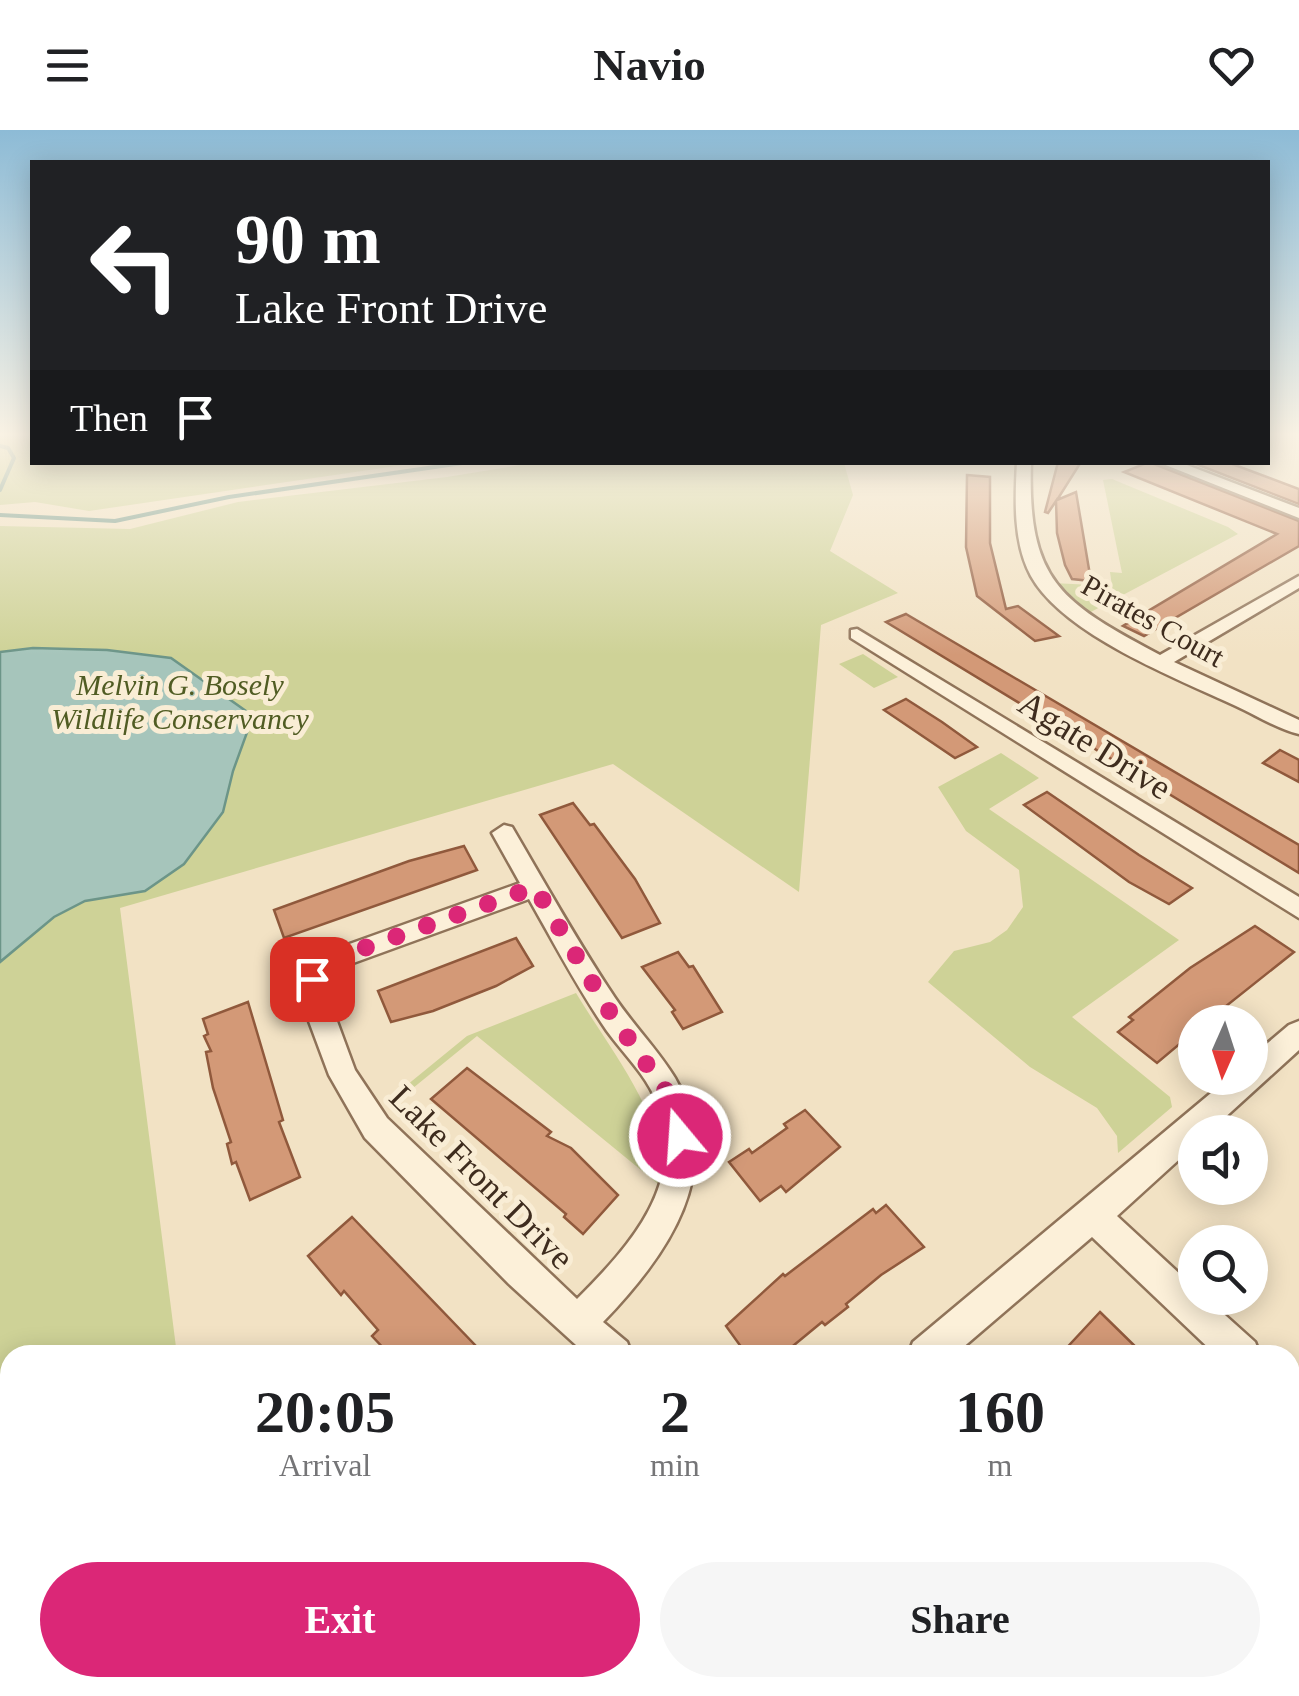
<!DOCTYPE html>
<style>
:root{--surface:#fff;--page:#f6f6f6;--text:#202124;--muted:#757577;--accent:#db2777}
body{margin:0;font-family:Georgia,serif;background:var(--page);color:var(--text);height:100vh;display:flex;flex-direction:column;font-size:38px;white-space:nowrap}
*{box-sizing:border-box;margin:0}
p{font-size:32px;color:var(--muted)}
.icon{flex:none;width:55px;height:55px;fill:none;stroke:currentColor;stroke-width:2;stroke-linecap:round;stroke-linejoin:round}
.map{position:relative;flex:1;overflow:hidden}
.details{position:absolute;left:0px;top:1215px;width:1300px;height:352px;display:flex;flex-direction:column;background:var(--surface);border-radius:30px 30px 0 0;box-shadow:0 5px 25px #0003}
.details>*{flex:none}
.banner{position:absolute;left:30px;top:30px;width:1240px;height:305px;border-radius:0px;box-shadow:0 5px 25px #0003;background:#202124;color:#fff;overflow:hidden}
.needle{width:65px;rotate:183deg}
.controls{position:absolute;left:1178px;top:875px;display:grid;gap:20px}
.controls a{display:grid;place-items:center;width:90px;height:90px;border-radius:50%;background:var(--surface);box-shadow:0 5px 25px #0003;font-size:50px}
.pin{position:absolute;display:grid;place-items:center;width:85px;height:85px;color:#fff;margin:-42px;border-radius:20px;box-shadow:0 5px 15px #0006}
.me{position:absolute;width:110px;margin:-55px;rotate:342deg;stroke-linejoin:round;filter:drop-shadow(0 0 8px #0008)}
.turn{display:flex;align-items:center;gap:35px;height:210px;padding:0 40px;font-size:45px}
.turn .icon{width:130px;height:130px;stroke-width:2.5}
.turn b{display:block;font-size:70px;line-height:85px}
.then{display:flex;align-items:center;height:95px;padding:0 40px;background:#0003;gap:20px;font-size:38px}
.eta{display:flex;justify-content:space-evenly;align-items:center;height:170px;text-align:center}
.eta b{font-size:60px;font-weight:800;line-height:70px}
.primary-button{display:flex;gap:20px;margin-top:auto;padding:20px 40px}
.primary-button a{flex:1;height:115px;border-radius:60px;background:var(--accent);color:#fff;font-size:40px;font-weight:800;line-height:115px;text-align:center}
.primary-button a+a{background:var(--page);color:var(--text)}
header{display:flex;justify-content:space-between;align-items:center;height:130px;padding:0 40px;background:var(--surface);font-size:45px;font-weight:800}
.map>svg:first-child{display:block}
.green{fill:#ced297}
.water{fill:#a6c5bb;stroke:#6c9588;stroke-width:2.5}
.lines{fill:none;stroke-linecap:round;stroke-linejoin:round}
.stream{stroke:#6c9588;stroke-width:4}
.building{fill:#d39977;stroke:#90593c;stroke-width:2.5}
.minor-casing{stroke:#8f7359;stroke-width:5}
.minor{fill:#fcf0d9;fill-rule:evenodd}
.route{stroke:#db2777;stroke-width:18;stroke-dasharray:0 32.4}
.labels{text-anchor:middle;stroke-width:10;stroke-linejoin:round;paint-order:stroke}
.far-street-label{font-size:30px;fill:#3e2c1e;stroke:#f9edd5}
.far-park-label{font-size:30px;font-style:italic;fill:#505c23;stroke:#f9edd5}
.street-label{font-size:35px;fill:#3e2c1e;stroke:#f9edd5}
</style>
<header><svg class="icon" aria-label="menu" viewBox="0 0 24 24"><path d="M4 6h16M4 12h16M4 18h16"/></svg>Navio<svg class="icon" aria-label="heart" viewBox="0 0 24 24"><path d="M12 20l-8-8c-3-5 5-10 8-4 3-6 11-1 8 4z"/></svg></header>
<div class="map">
<svg width="1299" height="1566" viewBox="0 0 1299 1566">
<rect width="100%" height="100%" fill="#f2e2c4"/>
<!-- green -->
<g class="green">
<polygon points="0,305 32,305 32,332 417,333 89,381 35,372 0,375"/>
<polygon points="533,333 844,333 853,365 830,421 898,463 821,495 799,762 613,634 120,778 177,1225 10,1225 10,1558 220,1558 221,1566 0,1566 0,396 130,399 238,372 447,347"/>
<polygon points="1112,349 1228,397 1238,404 1087,484 1053,453 1112,456 1110,442 1122,443 1103,350"/>
<polygon points="863,524 898,547 874,558 839,534"/>
<polygon points="1001,623 1039,648 989,679 1179,810 1072,887 1170,967 1172,977 1118,1023 1117,1006 1097,978 1030,937 928,852 954,821 990,812 1007,800 1023,777 1019,740 966,701 938,657"/>
<path d="M 576,863 C 610,920 669,990 663,1058 L 477,906 L 402,967 L 396,964 L 467,906 Z"/>
</g>
<!-- water -->
<polygon class="water" points="33,518 107,520 171,528 253,586 233,641 223,682 184,734 145,761 85,771 54,787 0,832 0,522"/>
<g class="lines">
<!-- stream -->
<g class="stream">
<polyline points="0,316 8,318 14,328 0,360"/>
<polyline points="0,385 115,391 229,367 469,332"/>
</g>
</g>
<!-- building -->
<g class="building">
<polygon points="1058,332 1081,332 1057,370 1076,362 1091,451 1072,449 1065,435 1057,403 1056,371 1048,383 1045,382"/>
<polygon points="1149,332 1299,391 1299,416 1144,506 1123,496 1277,404 1124,342"/>
<polygon points="1191,332 1227,332 1299,359 1299,374"/>
<polygon points="967,345 990,347 990,413 1006,479 1018,476 1059,506 1035,511 977,466 966,417"/>
<polygon points="906,484 1299,715 1299,743 886,492"/>
<polygon points="906,569 942,592 977,617 955,628 884,580"/>
<polygon points="1280,620 1299,630 1299,652 1263,633"/>
<polygon points="1047,662 1139,725 1192,758 1169,774 1129,752 1024,675"/>
<polygon points="573,673 590,695 594,694 635,749 660,793 622,808 540,685"/>
<polygon points="464,716 477,740 284,808 274,780 409,731"/>
<polygon points="1255,796 1294,822 1206,892 1195,892 1195,901 1157,933 1118,902 1133,890 1129,887 1190,838"/>
<polygon points="516,808 533,836 496,856 433,881 391,892 378,861"/>
<polygon points="678,822 689,837 693,836 722,882 683,899 672,882 675,880 642,837"/>
<polygon points="248,872 283,990 279,992 300,1047 250,1070 236,1032 232,1034 227,1014 231,1012 213,958 206,922 211,921 204,906 208,904 203,889"/>
<polygon points="467,938 551,1002 547,1006 571,1018 618,1065 583,1104 564,1087 566,1084 431,969"/>
<polygon points="805,980 840,1017 786,1062 781,1056 760,1071 729,1032 749,1019 752,1023 787,998 784,994"/>
<polygon points="886,1075 924,1117 881,1145 846,1174 848,1177 825,1195 822,1192 782,1225 747,1225 726,1196 783,1144 785,1146 873,1079 876,1083"/>
<polygon points="352,1087 475,1215 466,1225 390,1225 372,1206 378,1200 344,1161 341,1165 308,1126"/>
<polygon points="1100,1182 1144,1225 1060,1225"/>
</g>
<g class="lines">
<!-- minor casing -->
<g class="minor-casing">
<g id="minor">
<path d="M 1017,332 L 1031,332 C 1027,452 1061,472 1160,525 L 1299,446 L 1299,458 L 1174,532 L 1299,590 L 1299,604 C 1277,599 1256,585 1236,576 C 1176,548 1064,505 1031,446 C 1013,413 1015,369 1017,332 Z"/>
<polygon points="1158,332 1179,332 1299,378 1299,388"/>
<polygon points="857,499 1299,767 1299,788 851,508 851,500"/>
<path d="M 504,695 L 512,697 C 546,755 578,813 615,868 C 634,896 658,920 675,948 C 728,1040 667,1126 603,1192 L 627,1212 L 632,1225 L 587,1225 L 509,1154 L 365,1008 L 329,945 L 300,867 L 299,849 L 316,826 L 520,753 L 492,703 ZM 529,769 C 554,813 578,859 607,901 C 623,923 645,944 656,970 C 689,1051 631,1115 577,1169 L 387,988 L 355,940 L 328,867 L 326,851 L 334,840 Z"/>
<polygon points="1299,891 1299,920 1209,1002 1195,1002 1195,1015 1117,1086 1195,1158 1195,1168 1206,1168 1255,1212 1260,1225 1216,1225 1092,1107 954,1225 908,1225 913,1212 1229,948 1250,948 1250,928 1289,895"/>
<polygon points="1290,1252 1299,1255 1299,1297 1290,1293"/>
<polygon points="516,1558 566,1558 563,1566 513,1566"/>
</g>
</g>
<!-- minor -->
<use href="#minor" class="minor"/>
</g>
<!-- sky -->
<linearGradient id="sky" x2="0" y2="1"><stop stop-color="#8dbbd6"/><stop offset="0.58" stop-color="#f9f2e4"/><stop offset="1" stop-color="#f9f2e4" stop-opacity="0"/></linearGradient>
<rect width="1299" height="525" fill="url(#sky)"/>
<g class="lines">
<!-- route -->
<polyline class="route" points="312,849 325,832 535,757 611,884 670,967 680,1006"/>
</g>
<g class="labels">
<!-- far-street labels -->
<g class="far-street-label">
<text transform="translate(1153 491) rotate(29)" y="10">Pirates Court</text>
</g>
<!-- far-park labels -->
<g class="far-park-label">
<text x="180" y="565">Melvin G. Bosely<tspan x="180" dy="34">Wildlife Conservancy</tspan></text>
</g>
<!-- street labels -->
<g class="street-label">
<text transform="translate(1095 615) rotate(32)" y="12">Agate Drive</text>
<text transform="translate(482 1047) rotate(45)" y="12">Lake Front Drive</text>
</g>
</g>
</svg>
<div class="controls">
<a><svg class="needle" viewBox="-14 -14 28 28"><path d="M0-13l5 13h-10z" fill="#e53935"/><path d="M0 13l5-13h-10z" fill="#757577"/></svg></a>
<a><svg class="icon" aria-label="sound" viewBox="0 0 24 24"><path d="M4 9h4l5-4v14l-5-4H4zM17 9q2 3 0 6"/></svg></a>
<a><svg class="icon" aria-label="search" viewBox="0 0 24 24"><circle cx="10" cy="10" r="6"/><path d="M15 15l6 6"/></svg></a>
</div>
<div class="pin" style="left:312px;top:849px;background:#d93025"><svg class="icon" aria-label="arrive" viewBox="0 0 24 24"><path d="M6 21V4h12l-3 4 3 4H6"/></svg></div>
<svg class="me" style="left:680px;top:1006px" viewBox="-20 -20 40 40"><circle r="17" fill="#db2777" stroke="#fff" stroke-width="3"/><path d="M0-11L8 9 0 5-8 9z" fill="#fff"/></svg>
<div class="banner">
<div class="turn"><svg class="icon" aria-label="left" viewBox="0 0 24 24"><path d="M17 20v-9H6M10 6l-5 5 5 5"/></svg><div><b>90 m</b>Lake Front Drive</div></div>
<div class="then">Then<svg class="icon" aria-label="arrive" viewBox="0 0 24 24"><path d="M6 21V4h12l-3 4 3 4H6"/></svg></div>
</div>
<section class="details">
<div class="eta">
<div><b>20:05</b><p>Arrival</p></div>
<div><b>2</b><p>min</p></div>
<div><b>160</b><p>m</p></div>
</div>
<div class="primary-button"><a>Exit</a><a>Share</a></div>
</section>
</div>
